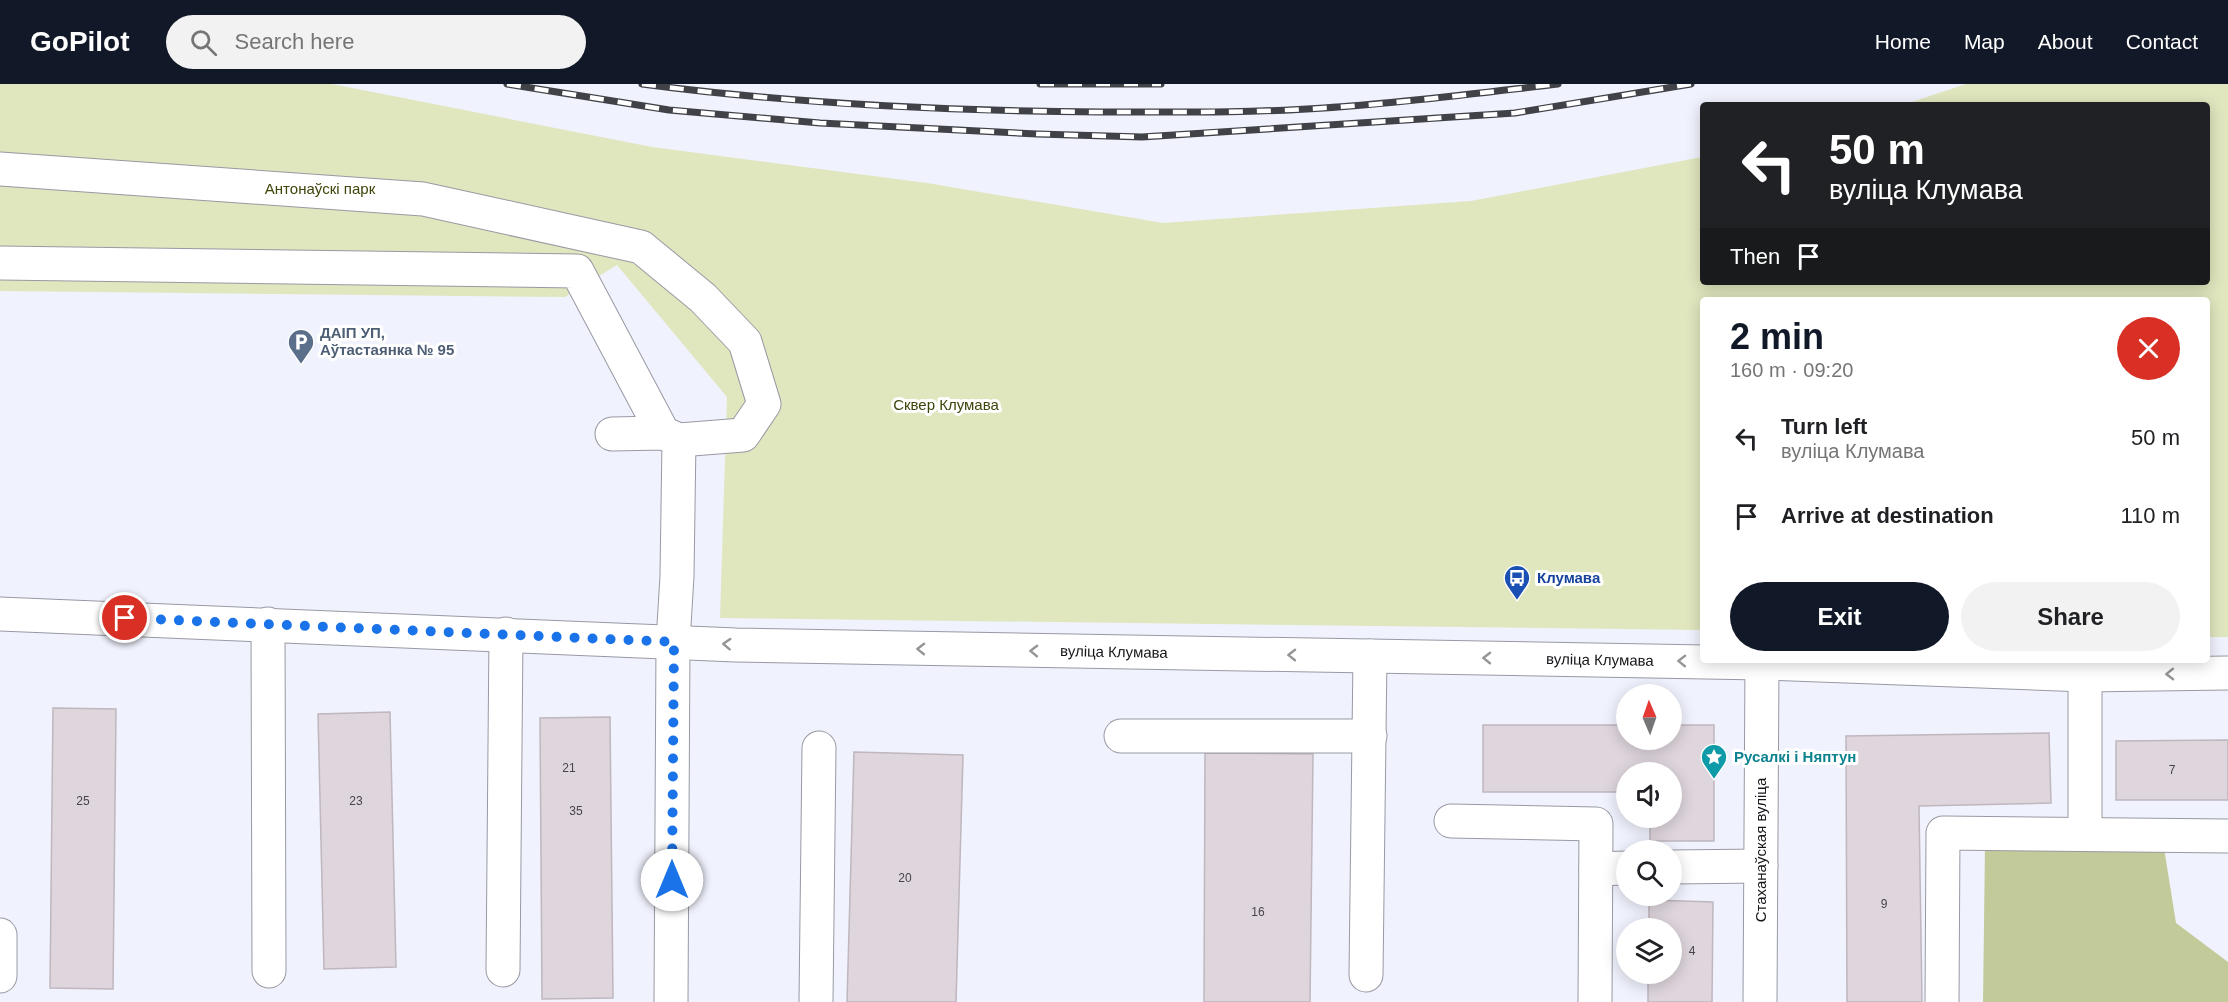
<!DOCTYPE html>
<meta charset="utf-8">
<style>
:root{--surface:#fff;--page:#f2f2f2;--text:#202124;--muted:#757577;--accent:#111827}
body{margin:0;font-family:Helvetica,sans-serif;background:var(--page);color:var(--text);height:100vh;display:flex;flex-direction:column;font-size:22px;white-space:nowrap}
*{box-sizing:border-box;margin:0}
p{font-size:20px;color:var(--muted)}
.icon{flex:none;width:33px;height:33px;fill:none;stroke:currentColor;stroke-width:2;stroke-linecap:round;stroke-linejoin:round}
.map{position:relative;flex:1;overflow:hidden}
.sheet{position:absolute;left:1700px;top:213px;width:510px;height:366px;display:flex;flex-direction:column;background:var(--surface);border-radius:6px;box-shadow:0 3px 15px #0003}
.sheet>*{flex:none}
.hud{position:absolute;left:1700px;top:18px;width:510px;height:183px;border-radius:6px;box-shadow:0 3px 15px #0003;background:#202124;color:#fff;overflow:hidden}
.needle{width:39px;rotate:358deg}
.controls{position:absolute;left:1616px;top:600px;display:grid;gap:12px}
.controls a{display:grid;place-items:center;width:66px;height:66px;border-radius:50%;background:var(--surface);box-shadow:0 3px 15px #0003;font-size:30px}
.pin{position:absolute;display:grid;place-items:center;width:51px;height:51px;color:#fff;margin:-26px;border:3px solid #fff;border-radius:50%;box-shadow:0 2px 6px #0007}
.me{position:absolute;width:66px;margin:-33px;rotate:0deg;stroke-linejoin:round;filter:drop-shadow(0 0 4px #0008)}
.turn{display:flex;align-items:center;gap:21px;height:126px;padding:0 30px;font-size:27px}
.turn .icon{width:78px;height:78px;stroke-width:2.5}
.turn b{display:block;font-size:42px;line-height:51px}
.then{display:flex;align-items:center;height:57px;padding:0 30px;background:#0003;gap:12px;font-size:22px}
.round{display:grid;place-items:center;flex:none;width:63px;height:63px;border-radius:32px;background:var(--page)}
.summary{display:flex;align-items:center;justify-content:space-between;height:102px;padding:0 30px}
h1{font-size:36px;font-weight:700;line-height:45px;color:var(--accent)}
.action{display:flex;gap:12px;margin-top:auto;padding:12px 30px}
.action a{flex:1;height:69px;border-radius:36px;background:var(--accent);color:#fff;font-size:24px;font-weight:700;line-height:69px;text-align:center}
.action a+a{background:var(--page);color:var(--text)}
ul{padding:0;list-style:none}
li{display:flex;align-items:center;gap:18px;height:78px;padding:0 30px}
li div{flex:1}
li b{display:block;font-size:22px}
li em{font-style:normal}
header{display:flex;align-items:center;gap:36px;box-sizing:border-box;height:84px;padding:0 30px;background:var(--accent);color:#fff}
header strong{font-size:28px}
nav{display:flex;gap:33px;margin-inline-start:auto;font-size:21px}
.search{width:420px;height:54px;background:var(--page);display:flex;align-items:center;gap:15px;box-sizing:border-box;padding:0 21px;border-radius:33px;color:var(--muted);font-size:22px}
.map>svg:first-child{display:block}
.green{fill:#e0e6be}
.forest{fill:#c3ca99}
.building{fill:#dfd6dd;stroke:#bfb6be;stroke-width:1.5}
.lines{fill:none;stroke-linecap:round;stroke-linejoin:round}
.minor-casing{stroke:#9899a3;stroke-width:35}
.minor{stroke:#fff;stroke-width:33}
.rail-casing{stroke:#414247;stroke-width:7}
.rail{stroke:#fff;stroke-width:4.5;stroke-dasharray:14;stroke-linecap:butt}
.oneway{stroke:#959597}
.route{stroke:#1a73e8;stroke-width:10;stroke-dasharray:0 18}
.labels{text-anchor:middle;stroke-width:6;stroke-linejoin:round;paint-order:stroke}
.number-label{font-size:12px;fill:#474449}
.park-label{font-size:15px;fill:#40450b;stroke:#fff}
.service-label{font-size:15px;font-weight:bold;fill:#4e5e75;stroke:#fff;text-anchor:start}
.transit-label{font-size:15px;font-weight:bold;fill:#164399;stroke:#fff;text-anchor:start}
.street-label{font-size:15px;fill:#141418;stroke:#fff}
.culture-label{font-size:15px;font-weight:bold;fill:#0d838f;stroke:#fff;text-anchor:start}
</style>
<header>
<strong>GoPilot</strong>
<div class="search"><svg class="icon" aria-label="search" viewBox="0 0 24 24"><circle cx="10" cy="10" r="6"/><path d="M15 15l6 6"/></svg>Search here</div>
<nav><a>Home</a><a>Map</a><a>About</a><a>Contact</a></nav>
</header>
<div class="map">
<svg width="2228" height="918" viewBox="0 0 2228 918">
<rect width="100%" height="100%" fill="#f0f2fd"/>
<!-- green -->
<polygon class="green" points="0,0 332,0 652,63 927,99 1163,139 1471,117 1702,73 1702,198 2206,198 2206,21 1903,21 1966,0 2228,0 2228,553 2207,553 2206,216 1702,216 1702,546 720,534 727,313 617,181 565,213 0,207"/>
<!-- forest -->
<polygon class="forest" points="1985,761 2164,764 2176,839 2228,878 2228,918 1983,918"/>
<!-- building -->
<g class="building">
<polygon points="53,624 116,625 113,905 50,904"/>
<polygon points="390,628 396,883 324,885 318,630"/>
<polygon points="610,633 613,914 542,915 540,634"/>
<polygon points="1483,641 1626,641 1626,656 1671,656 1671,641 1714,641 1714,757 1650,757 1650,734 1671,734 1671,688 1626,688 1626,708 1483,708"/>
<polygon points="2049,649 2051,719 1919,722 1922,918 1847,918 1846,652"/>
<polygon points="2228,656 2228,716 2116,716 2116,657"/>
<polygon points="854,668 963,671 956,918 847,918"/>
<polygon points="1205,669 1313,670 1310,918 1204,918"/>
<polygon points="1649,816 1713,818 1712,918 1648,918 1648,890 1671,890 1671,844 1649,844"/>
</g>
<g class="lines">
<!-- minor casing -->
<g class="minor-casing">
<g id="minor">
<polyline points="0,85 423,115 641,163 703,214 745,258 764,320 743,351 679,356 663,349 612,350"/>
<polyline points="0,179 577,187 663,349"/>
<polyline points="0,530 736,561 1762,579 2085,591 2228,589"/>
<polyline points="268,540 269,887"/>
<polyline points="2085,591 2085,750"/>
<polyline points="1121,652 1370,652"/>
<polyline points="1451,737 1596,740 1595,918"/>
<polyline points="1671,783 1761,782"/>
<polyline points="1596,785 1626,784"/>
<polyline points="0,851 0,892"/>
<polyline points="503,886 506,550"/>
<polyline points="1366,891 1370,572"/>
<polyline points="671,918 673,558 677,492 679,356"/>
<polyline points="816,918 819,664"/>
<polyline points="1760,918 1762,579"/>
<polyline points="1942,918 1943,749 2228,752"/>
</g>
</g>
<!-- minor -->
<use href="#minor" class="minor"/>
<!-- rail casing -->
<g class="rail-casing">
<g id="rail">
<polyline points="507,0 669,26 820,39 1037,50 1142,53 1515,29 1691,0"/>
<path d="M 642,0 C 795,20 948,27 1102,28 C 1176,28 1250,29 1324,24 C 1402,19 1480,9 1558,0"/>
<polyline points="1040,0 1161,0"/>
</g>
</g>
<!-- rail -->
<use href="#rail" class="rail"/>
</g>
<!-- one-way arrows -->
<defs><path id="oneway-chevron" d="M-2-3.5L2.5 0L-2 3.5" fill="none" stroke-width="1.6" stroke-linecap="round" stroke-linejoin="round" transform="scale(1.5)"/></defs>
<g class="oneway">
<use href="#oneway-chevron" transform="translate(727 560) rotate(-177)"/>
<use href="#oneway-chevron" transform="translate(921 565) rotate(-179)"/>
<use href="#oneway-chevron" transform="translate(1034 567) rotate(-179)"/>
<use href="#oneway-chevron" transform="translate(1292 571) rotate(-179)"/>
<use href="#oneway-chevron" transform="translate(1487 574) rotate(-179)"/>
<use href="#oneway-chevron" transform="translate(1682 577) rotate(-179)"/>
<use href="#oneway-chevron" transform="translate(2170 590) rotate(179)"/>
</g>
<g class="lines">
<!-- route -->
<polyline class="route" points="125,534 674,558 672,796"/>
</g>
<!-- icons -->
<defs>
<g id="parking-pin" transform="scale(1.35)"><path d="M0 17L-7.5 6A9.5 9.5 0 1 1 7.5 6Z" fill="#5c6f8a" stroke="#fff"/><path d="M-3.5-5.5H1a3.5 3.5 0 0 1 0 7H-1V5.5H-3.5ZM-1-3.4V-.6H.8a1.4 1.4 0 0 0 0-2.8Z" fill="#fff"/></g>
<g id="bus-pin" transform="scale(1.35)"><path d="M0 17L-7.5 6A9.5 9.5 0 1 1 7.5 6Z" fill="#1a4fb4" stroke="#fff"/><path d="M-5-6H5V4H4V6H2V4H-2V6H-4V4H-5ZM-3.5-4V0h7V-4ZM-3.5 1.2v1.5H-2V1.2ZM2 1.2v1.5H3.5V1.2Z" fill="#fff"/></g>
<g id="sight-pin" transform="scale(1.35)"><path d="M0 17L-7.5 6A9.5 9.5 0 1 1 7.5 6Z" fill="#0f9aa8" stroke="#fff"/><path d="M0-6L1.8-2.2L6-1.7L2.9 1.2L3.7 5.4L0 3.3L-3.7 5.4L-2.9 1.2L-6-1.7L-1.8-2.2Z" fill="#fff"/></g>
</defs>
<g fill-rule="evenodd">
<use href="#parking-pin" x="301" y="258"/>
<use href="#bus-pin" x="1517" y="494"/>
<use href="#sight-pin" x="1714" y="673"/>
</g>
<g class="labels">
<!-- number labels -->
<g class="number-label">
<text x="569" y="688">21</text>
<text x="2172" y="690">7</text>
<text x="83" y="721">25</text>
<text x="356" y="721">23</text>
<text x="576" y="731">35</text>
<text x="905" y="798">20</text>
<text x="1884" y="824">9</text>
<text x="1258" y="832">16</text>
<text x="1692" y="871">4</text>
</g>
<!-- park labels -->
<g class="park-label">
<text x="320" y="110">Антонаўскі парк</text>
<text x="946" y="326">Сквер Клумава</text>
</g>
<!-- service labels -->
<g class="service-label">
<text x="320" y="254">ДАІП УП,<tspan x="320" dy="17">Аўтастаянка № 95</tspan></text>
</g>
<!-- transit labels -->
<g class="transit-label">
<text x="1537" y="499">Клумава</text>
</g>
<!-- street labels -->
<g class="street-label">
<text transform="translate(1114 568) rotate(1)" y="5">вуліца Клумава</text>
<text transform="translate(1600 576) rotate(1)" y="5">вуліца Клумава</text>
<text transform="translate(1761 766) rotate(-90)" y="5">Стаханаўская вуліца</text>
</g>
<!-- culture labels -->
<g class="culture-label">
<text x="1734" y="678">Русалкі і Няптун</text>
</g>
</g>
</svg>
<div class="controls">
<a><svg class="needle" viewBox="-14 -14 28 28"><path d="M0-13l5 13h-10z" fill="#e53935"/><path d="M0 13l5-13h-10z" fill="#757577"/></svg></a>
<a><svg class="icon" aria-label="sound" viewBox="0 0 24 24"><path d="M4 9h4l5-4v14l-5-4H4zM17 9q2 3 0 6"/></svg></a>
<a><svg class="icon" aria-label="search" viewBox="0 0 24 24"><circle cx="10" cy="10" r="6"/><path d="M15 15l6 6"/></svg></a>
<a><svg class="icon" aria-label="layers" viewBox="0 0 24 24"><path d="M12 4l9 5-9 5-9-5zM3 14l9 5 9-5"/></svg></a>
</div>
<div class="pin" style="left:125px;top:534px;background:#d93025"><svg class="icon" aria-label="arrive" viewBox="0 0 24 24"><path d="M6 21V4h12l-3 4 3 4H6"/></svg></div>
<svg class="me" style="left:672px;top:796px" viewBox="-20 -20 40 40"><circle r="19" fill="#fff"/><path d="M0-13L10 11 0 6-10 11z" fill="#1a73e8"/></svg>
<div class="hud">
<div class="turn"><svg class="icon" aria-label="left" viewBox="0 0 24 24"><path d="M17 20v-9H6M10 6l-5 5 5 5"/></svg><div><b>50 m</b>вуліца Клумава</div></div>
<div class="then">Then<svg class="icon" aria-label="arrive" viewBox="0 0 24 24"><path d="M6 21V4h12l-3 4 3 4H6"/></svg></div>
</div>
<section class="sheet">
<div class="summary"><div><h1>2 min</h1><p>160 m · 09:20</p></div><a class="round" style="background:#d93025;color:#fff"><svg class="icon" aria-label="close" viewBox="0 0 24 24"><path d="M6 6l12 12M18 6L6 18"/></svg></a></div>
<ul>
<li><svg class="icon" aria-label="left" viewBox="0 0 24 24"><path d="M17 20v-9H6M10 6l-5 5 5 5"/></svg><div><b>Turn left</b><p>вуліца Клумава</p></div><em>50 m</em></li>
<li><svg class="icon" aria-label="arrive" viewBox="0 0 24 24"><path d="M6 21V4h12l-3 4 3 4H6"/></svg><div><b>Arrive at destination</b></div><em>110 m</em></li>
</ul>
<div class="action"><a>Exit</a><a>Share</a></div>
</section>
</div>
